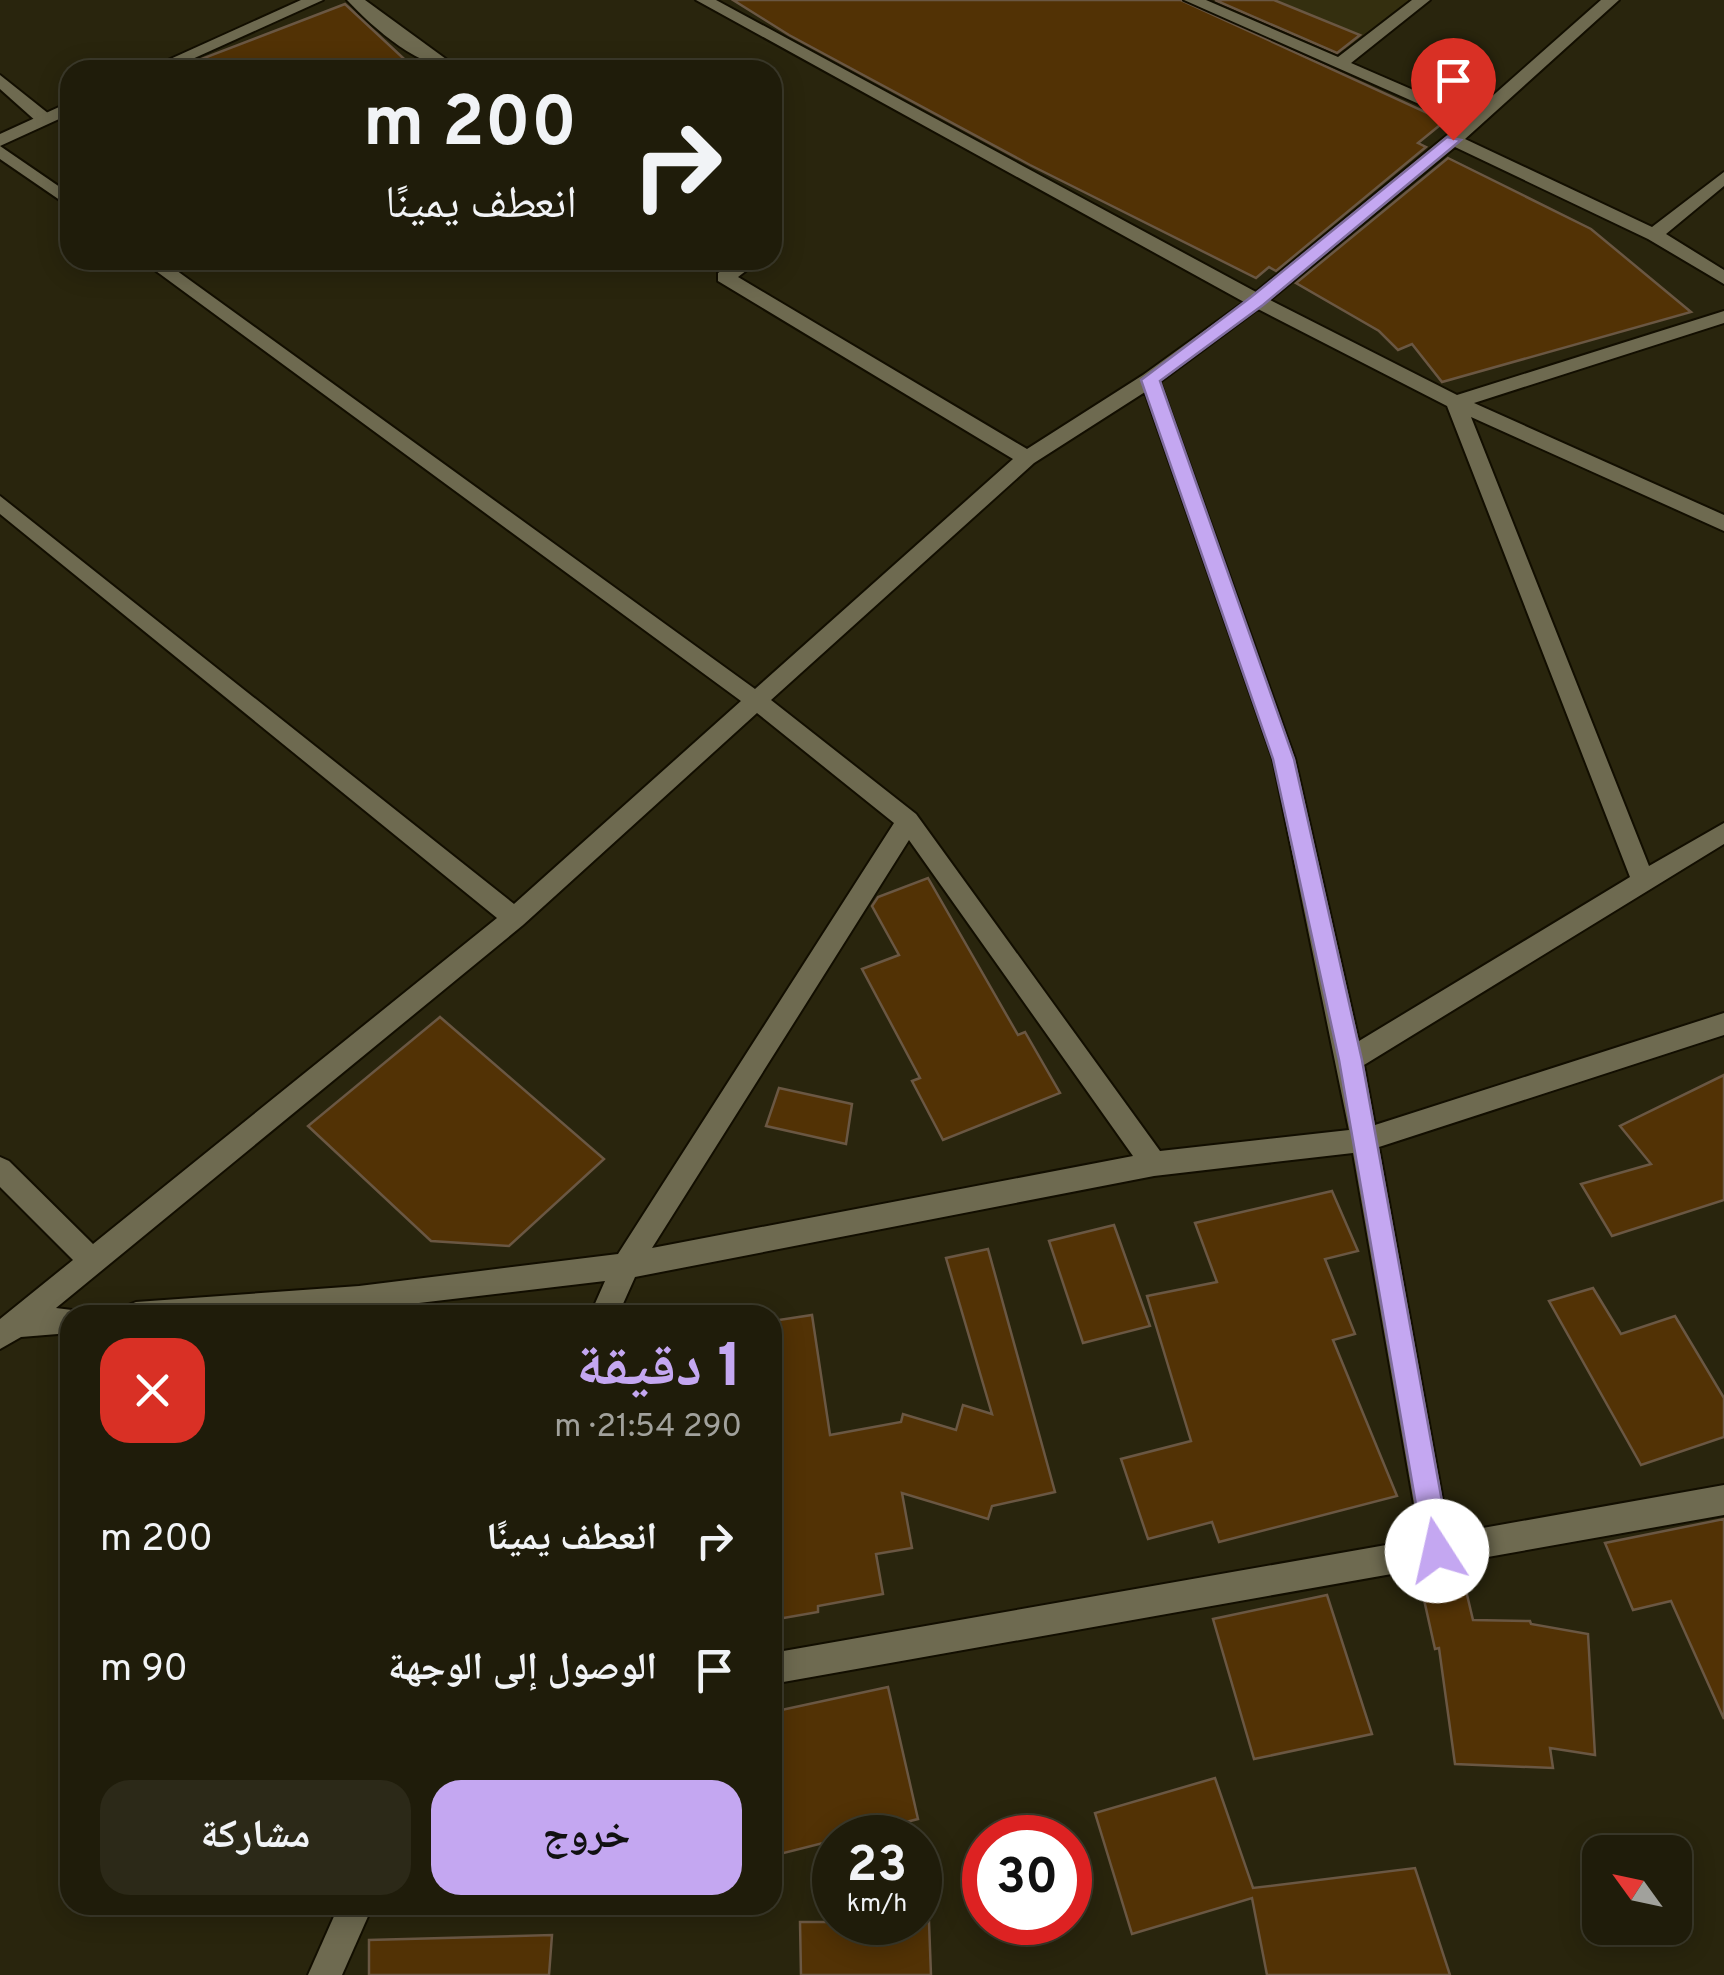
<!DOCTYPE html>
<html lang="ar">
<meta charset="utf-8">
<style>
:root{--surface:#1f1c0a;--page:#2c2918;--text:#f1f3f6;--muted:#a1a19c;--line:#3c3a2b;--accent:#c4a7f1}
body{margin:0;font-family:Overpass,"Noto Naskh Arabic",sans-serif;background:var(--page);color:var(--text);direction:rtl;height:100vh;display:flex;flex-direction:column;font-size:38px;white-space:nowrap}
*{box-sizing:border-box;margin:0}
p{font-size:32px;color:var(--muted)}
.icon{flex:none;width:55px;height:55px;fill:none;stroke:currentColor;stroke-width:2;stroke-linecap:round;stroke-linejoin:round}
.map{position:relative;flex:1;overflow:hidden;direction:ltr}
.panel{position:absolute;left:60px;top:1305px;width:722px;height:610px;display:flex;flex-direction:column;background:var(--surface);border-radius:30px;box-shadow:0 5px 25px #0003,0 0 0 2px var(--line);direction:rtl}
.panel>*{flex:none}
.guide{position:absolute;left:60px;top:60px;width:722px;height:210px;border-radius:30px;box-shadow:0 5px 25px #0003,0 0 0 2px var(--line);direction:rtl;background:#1f1c0a;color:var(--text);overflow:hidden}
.needle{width:65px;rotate:303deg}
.fabs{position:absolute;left:1582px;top:1835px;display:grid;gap:20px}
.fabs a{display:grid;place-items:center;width:110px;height:110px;border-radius:20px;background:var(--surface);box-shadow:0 5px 25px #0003,0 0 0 2px var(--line);font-size:50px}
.speed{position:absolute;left:812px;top:1815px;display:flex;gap:20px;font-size:50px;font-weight:700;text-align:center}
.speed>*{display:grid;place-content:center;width:130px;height:130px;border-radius:50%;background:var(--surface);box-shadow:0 5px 25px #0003,0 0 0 2px var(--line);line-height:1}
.speed small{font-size:25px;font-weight:400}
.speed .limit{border:15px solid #d22;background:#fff;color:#111}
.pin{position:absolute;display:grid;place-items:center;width:85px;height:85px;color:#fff;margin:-102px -42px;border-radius:50% 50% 50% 0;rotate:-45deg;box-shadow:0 0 10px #0007}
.pin .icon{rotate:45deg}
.me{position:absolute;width:110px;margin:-55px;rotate:350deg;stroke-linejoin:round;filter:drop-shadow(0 0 8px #0008)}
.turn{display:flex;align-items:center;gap:35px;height:210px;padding:0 40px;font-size:45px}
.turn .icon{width:130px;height:130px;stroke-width:2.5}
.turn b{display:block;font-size:70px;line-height:85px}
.round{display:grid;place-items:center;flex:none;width:105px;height:105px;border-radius:30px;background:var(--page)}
.headline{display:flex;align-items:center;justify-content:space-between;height:170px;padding:0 40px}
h1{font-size:60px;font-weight:800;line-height:75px;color:var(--accent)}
.primary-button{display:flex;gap:20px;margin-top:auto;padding:20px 40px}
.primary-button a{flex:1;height:115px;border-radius:30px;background:var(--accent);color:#111;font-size:40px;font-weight:800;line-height:115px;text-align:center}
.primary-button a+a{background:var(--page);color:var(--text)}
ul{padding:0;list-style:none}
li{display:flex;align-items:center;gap:30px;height:130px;padding:0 40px}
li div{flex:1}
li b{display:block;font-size:38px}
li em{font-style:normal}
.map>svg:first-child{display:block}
.built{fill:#342f0f}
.building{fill:#523205;stroke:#6a5743;stroke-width:2.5}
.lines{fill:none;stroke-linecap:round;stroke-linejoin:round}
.street-casing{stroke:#120e00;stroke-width:4}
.secondary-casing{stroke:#120e00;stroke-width:4}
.street{fill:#6e6a50;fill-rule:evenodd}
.secondary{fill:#6e6a50;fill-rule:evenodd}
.route{fill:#c4a7f1;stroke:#7f6d9d;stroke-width:2.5}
</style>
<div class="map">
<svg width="1724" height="1975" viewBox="0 0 1724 1975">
<rect width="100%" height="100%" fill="#29250d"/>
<!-- built -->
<polygon class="built" points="1229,0 1416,0 1352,52"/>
<!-- building -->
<g class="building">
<polygon points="733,0 1181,0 1445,121 1418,143 1426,147 1276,271 1269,267 1256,278 1030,165 789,35"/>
<polygon points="1215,0 1274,0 1360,35 1337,53"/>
<polygon points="345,4 416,70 182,70 196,61"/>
<polygon points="1448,158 1591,229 1691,312 1442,382 1412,344 1398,350 1379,331 1296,283"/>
<polygon points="928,878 1018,1035 1025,1032 1060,1093 943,1140 912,1081 920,1078 862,969 899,955 872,906 878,897"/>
<polygon points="440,1017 604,1159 509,1246 431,1241 308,1126"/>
<polygon points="1724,1075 1724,1200 1612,1236 1581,1184 1651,1164 1620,1126"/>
<polygon points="779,1088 852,1104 846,1144 766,1126"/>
<polygon points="1332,1191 1358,1251 1325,1259 1355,1334 1333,1340 1397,1496 1219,1542 1212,1522 1148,1539 1121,1459 1191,1441 1147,1296 1217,1282 1195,1223"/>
<polygon points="1114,1225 1150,1326 1083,1343 1049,1241"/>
<polygon points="988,1249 1055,1492 992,1506 988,1519 902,1493 912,1548 876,1554 883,1594 818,1606 818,1612 772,1620 772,1321 812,1315 830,1435 901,1422 903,1414 956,1430 963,1405 992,1414 946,1258"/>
<polygon points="1593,1288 1621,1334 1675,1316 1724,1398 1724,1437 1641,1465 1549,1301"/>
<polygon points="1724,1519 1724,1719 1671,1601 1633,1610 1605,1543"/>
<polygon points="1464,1582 1473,1620 1530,1621 1531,1624 1588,1634 1595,1755 1550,1748 1553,1768 1455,1764 1439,1648 1435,1649 1421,1586"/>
<polygon points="1327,1595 1372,1734 1254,1759 1213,1619"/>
<polygon points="888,1687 918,1819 772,1856 772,1712"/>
<polygon points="1215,1778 1253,1888 1415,1868 1450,1975 1267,1975 1252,1898 1132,1934 1095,1813"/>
<polygon points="800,1922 929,1922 931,1975 801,1975"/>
<polygon points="552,1935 549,1975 369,1975 369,1940"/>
</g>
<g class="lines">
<!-- street casing -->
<g class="street-casing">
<g id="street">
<path d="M 347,0 L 365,0 L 461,70 C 421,70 374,29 347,0 Z"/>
<path d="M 696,0 L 716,0 L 1256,292 L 1462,123 L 1184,0 L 1206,0 L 1338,57 L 1412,0 L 1430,0 L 1351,63 L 1471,115 L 1601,0 L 1619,0 L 1465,139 L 1652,227 L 1724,172 L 1724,186 L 1666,234 L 1724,270 L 1724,284 L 1648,239 L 1455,147 L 1270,300 L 1457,395 L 1724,311 L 1724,323 L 1474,403 L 1724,515 L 1724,531 L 1471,417 L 1649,866 L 1724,823 L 1724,844 L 1364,1065 L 1375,1125 L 1724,1013 L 1724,1035 L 1379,1147 L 1449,1534 L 1724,1485 L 1724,1515 L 772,1684 L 772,1653 L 1420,1539 L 1353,1153 L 1154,1176 L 635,1277 L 618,1315 L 590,1315 L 605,1281 L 317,1315 L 122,1315 L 126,1306 L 136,1302 L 359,1286 L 618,1254 L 894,823 L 757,713 L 523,925 L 56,1308 L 80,1311 L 82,1315 L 70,1315 L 70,1333 L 21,1337 L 0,1349 L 0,1319 L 73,1260 L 0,1187 L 0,1157 L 9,1161 L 93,1244 L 497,918 L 0,514 L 0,496 L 514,904 L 741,701 L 141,260 L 162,260 L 755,689 L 1013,459 L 718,281 L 718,273 L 738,260 L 760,260 L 738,277 L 1027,449 L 1143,375 L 1244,302 ZM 1258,309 L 1447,406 L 1630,877 L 1359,1041 L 1295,759 L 1160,382 ZM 1145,392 L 1273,759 L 1349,1130 L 1160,1151 L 916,814 L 771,700 L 1034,463 ZM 909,840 L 1133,1156 L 652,1248 Z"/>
<polygon points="0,75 49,114 49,122 37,122 0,89"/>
<polygon points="0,146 70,194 70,207 0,159"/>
<polygon points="339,1905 373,1905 342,1975 308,1975"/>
</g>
</g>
<!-- secondary casing -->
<g class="secondary-casing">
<g id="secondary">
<polygon points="301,0 323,0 168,70 146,70"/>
<polygon points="70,102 70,114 0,146 0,134"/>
</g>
</g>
<!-- street -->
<use href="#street" class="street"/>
<!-- secondary -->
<use href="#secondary" class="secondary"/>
</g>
<!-- route -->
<polygon class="route" points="1447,137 1461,140 1263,305 1160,381 1294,759 1362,1060 1451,1551 1447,1561 1437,1565 1428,1561 1424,1551 1339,1060 1273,759 1141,380 1251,297"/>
</svg>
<div class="fabs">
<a><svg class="needle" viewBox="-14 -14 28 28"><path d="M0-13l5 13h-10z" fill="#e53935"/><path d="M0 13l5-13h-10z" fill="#a1a19c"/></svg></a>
</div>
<div class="speed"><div>23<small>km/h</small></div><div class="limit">30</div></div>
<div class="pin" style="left:1453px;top:140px;background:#d93025"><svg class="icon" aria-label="arrive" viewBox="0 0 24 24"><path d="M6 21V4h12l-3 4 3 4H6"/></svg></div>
<svg class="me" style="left:1437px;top:1551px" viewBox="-20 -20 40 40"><circle r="19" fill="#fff"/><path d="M0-13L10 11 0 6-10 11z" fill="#c4a7f1"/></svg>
<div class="guide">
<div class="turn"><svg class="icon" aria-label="right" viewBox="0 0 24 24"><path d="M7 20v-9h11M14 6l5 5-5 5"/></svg><div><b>200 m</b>انعطف يمينًا</div></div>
</div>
<section class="panel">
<div class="headline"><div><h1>1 دقيقة</h1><p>290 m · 21:54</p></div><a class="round" style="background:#d93025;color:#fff"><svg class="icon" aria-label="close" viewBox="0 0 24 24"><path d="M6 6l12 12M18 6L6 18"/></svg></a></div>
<ul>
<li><svg class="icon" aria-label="right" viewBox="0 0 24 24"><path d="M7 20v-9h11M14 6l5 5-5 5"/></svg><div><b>انعطف يمينًا</b></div><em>200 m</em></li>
<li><svg class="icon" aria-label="arrive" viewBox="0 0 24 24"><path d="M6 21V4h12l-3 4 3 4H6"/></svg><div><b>الوصول إلى الوجهة</b></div><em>90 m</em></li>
</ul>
<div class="primary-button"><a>خروج</a><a>مشاركة</a></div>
</section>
</div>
